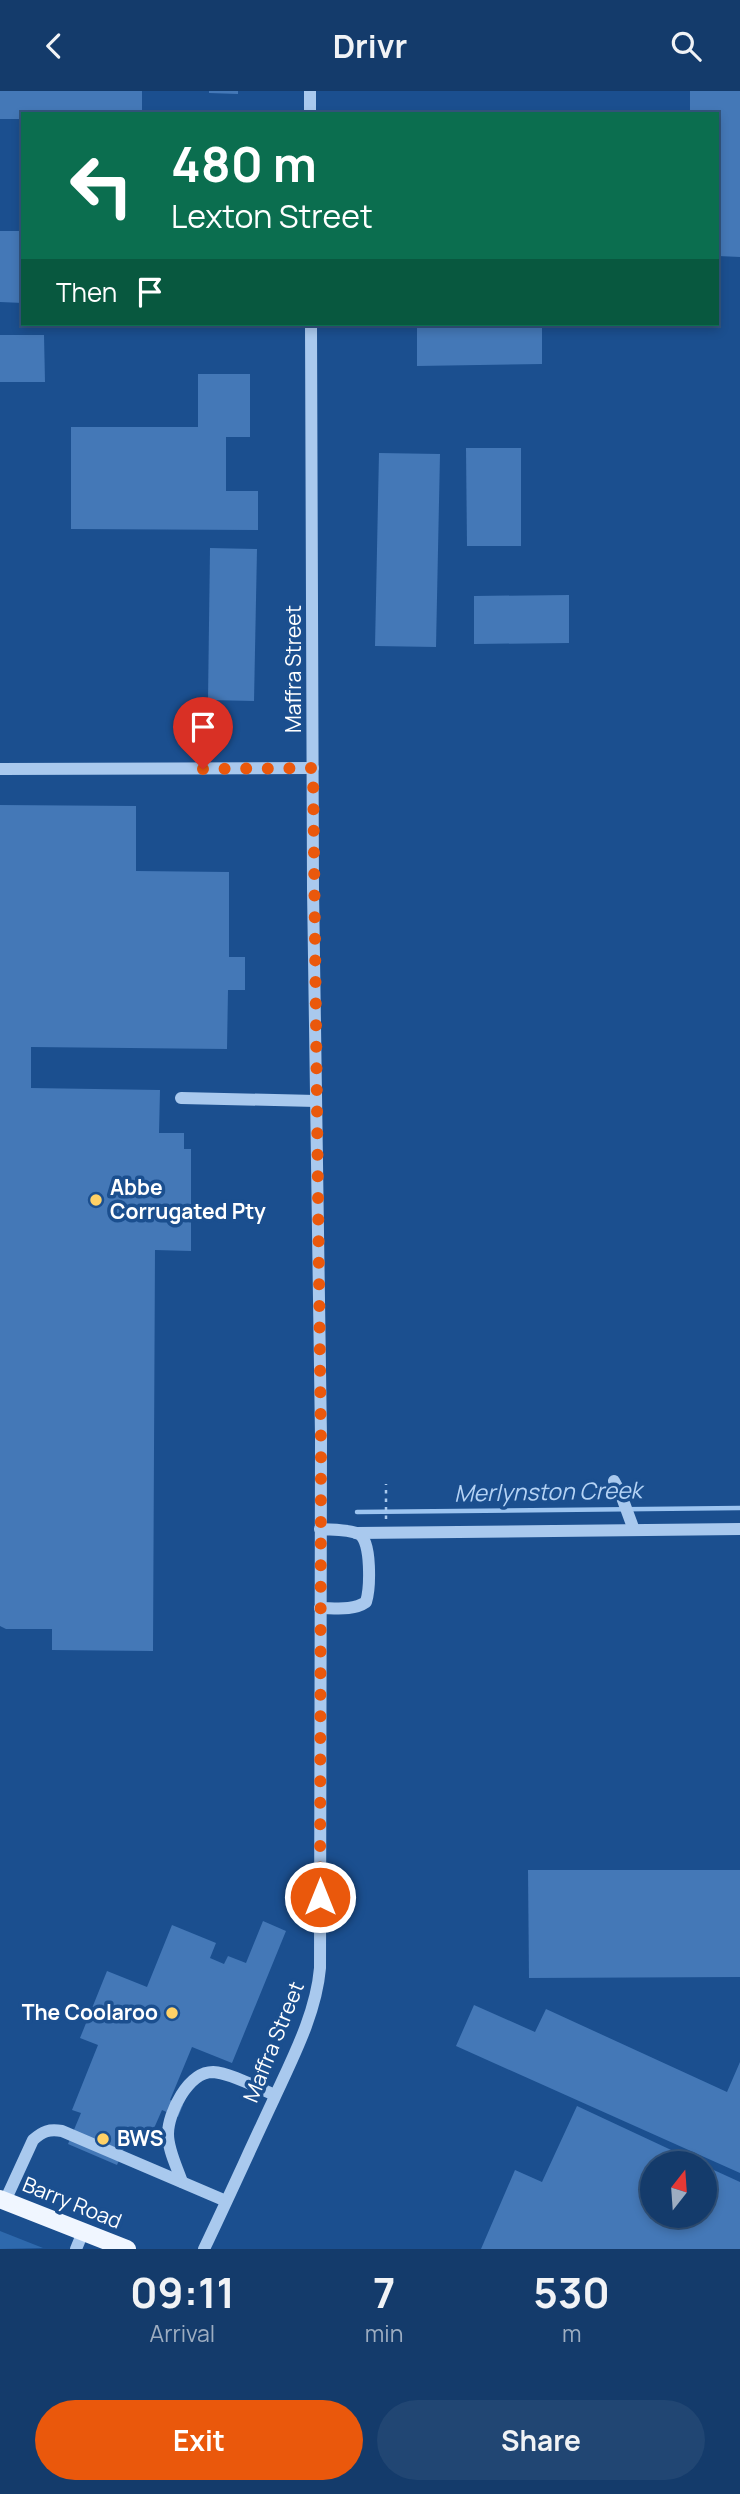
<!DOCTYPE html>
<style>
:root{--surface:#143b6b;--page:#214673;--text:#f1f3f6;--muted:#9dadc1;--line:#33557e;--accent:#ea580c}
body{margin:0;font-family:Manrope,sans-serif;background:var(--page);color:var(--text);height:100vh;display:flex;flex-direction:column;font-size:26px;white-space:nowrap}
*{box-sizing:border-box;margin:0}
p{font-size:23px;color:var(--muted)}
.icon{flex:none;width:38px;height:38px;fill:none;stroke:currentColor;stroke-width:2;stroke-linecap:round;stroke-linejoin:round}
.map{position:relative;height:2158px;overflow:hidden}
.side{display:flex;flex-direction:column;background:var(--surface);flex:1}
.side>*{flex:none}
.banner{position:absolute;left:21px;top:21px;width:698px;height:214px;border-radius:0px;box-shadow:0 4px 10px #0003,0 0 0 2px var(--line);background:#0b6e4f;color:#fff;overflow:hidden}
.needle{width:46px;rotate:17deg}
.controls{position:absolute;left:640px;top:2060px;display:grid;gap:14px}
.controls a{display:grid;place-items:center;width:77px;height:77px;border-radius:50%;background:var(--surface);box-shadow:0 4px 10px #0003,0 0 0 2px var(--line);font-size:35px}
.pin{position:absolute;display:grid;place-items:center;width:60px;height:60px;color:#fff;margin:-72px -30px;border-radius:50% 50% 50% 0;rotate:-45deg;box-shadow:0 0 7px #0007}
.pin .icon{rotate:45deg}
.me{position:absolute;width:77px;margin:-38px;rotate:0deg;stroke-linejoin:round;filter:drop-shadow(0 0 5px #0008)}
.turn{display:flex;align-items:center;gap:24px;height:147px;padding:0 35px;font-size:32px}
.turn .icon{width:91px;height:91px;stroke-width:2.5}
.turn b{display:block;font-size:49px;line-height:60px}
.then{display:flex;align-items:center;height:66px;padding:0 35px;background:#0003;gap:14px;font-size:26px}
.eta{display:flex;justify-content:space-evenly;align-items:center;height:119px;text-align:center}
.eta b{font-size:42px;font-weight:700;line-height:49px}
.cta{display:flex;gap:14px;margin-top:auto;padding:14px 35px}
.cta a{flex:1;height:80px;border-radius:42px;background:var(--accent);color:#fff;font-size:28px;font-weight:700;line-height:80px;text-align:center}
.cta a+a{background:var(--page);color:var(--text)}
header{display:flex;justify-content:space-between;align-items:center;height:91px;padding:0 35px;background:var(--surface);font-size:32px;font-weight:700}
.map>svg:first-child{display:block}
.green{fill:#2e69ad}
.lines{fill:none;stroke-linecap:round;stroke-linejoin:round}
.stream{stroke:#9cc4f0;stroke-width:4.5}
.building{fill:#4478b7}
.path{stroke:#a9c9ee;stroke-width:2.5;stroke-dasharray:3.5 5;stroke-linecap:butt}
.minor{stroke:#a9c9ee;stroke-width:12}
.major{stroke:#f0f6ff;stroke-width:18}
.route{stroke:#ea580c;stroke-width:12;stroke-dasharray:0 21.6}
.poi-dot{fill:#ffd166;stroke:#1b4f8f;stroke-width:2.5}
.labels{text-anchor:middle;stroke-width:7;stroke-linejoin:round;paint-order:stroke}
.street-label{font-size:21px;fill:#fff;stroke:#1b4f8f}
.poi-label{font-size:21px;font-weight:bold;fill:#fff;stroke:#1b4f8f;text-anchor:start}
.water-label{font-size:23px;font-style:italic;fill:#b5d3f5;stroke:#1b4f8f}
</style>
<header><svg class="icon" aria-label="back" viewBox="0 0 24 24"><path d="M15 5l-7 7 7 7"/></svg>Drivr<svg class="icon" aria-label="search" viewBox="0 0 24 24"><circle cx="10" cy="10" r="6"/><path d="M15 15l6 6"/></svg></header>
<div class="map">
<svg width="740" height="2158" viewBox="0 0 740 2158">
<rect width="100%" height="100%" fill="#1b4f8f"/>
<!-- green -->
<polygon class="green" points="0,2140 43,2157 0,2158"/>
<g class="lines">
<!-- stream -->
<polyline class="stream" points="357,1421 740,1417"/>
</g>
<!-- building -->
<g class="building">
<polygon points="0,0 142,0 142,23 23,23 23,28 0,28"/>
<polygon points="209,0 238,0 238,3 209,2"/>
<polygon points="690,0 740,0 740,166 718,165 718,23 690,23"/>
<polygon points="0,140 23,140 23,212 0,211"/>
<polygon points="417,233 542,233 542,273 417,275"/>
<polygon points="0,244 44,244 45,291 0,291"/>
<polygon points="198,283 250,283 250,346 226,346 226,400 258,400 258,439 71,438 71,336 198,336"/>
<polygon points="466,357 521,357 521,455 467,455"/>
<polygon points="379,362 440,363 436,556 375,555"/>
<polygon points="210,457 257,458 254,610 208,609"/>
<polygon points="569,504 569,552 474,553 474,505"/>
<polygon points="0,714 136,715 136,780 229,781 229,866 245,866 245,899 228,899 227,958 31,956 31,997 160,999 159,1042 184,1042 184,1058 191,1058 191,1160 155,1159 153,1560 52,1559 52,1538 6,1538 0,1535"/>
<polygon points="528,1779 740,1779 740,1886 529,1887"/>
<polygon points="263,1830 286,1840 232,1972 192,1956 170,2009 183,2014 178,2026 162,2019 148,2051 130,2043 117,2074 68,2053 81,2022 72,2019 98,1954 80,1947 107,1880 147,1896 172,1834 216,1852 210,1867 224,1873 228,1865 246,1872"/>
<polygon points="474,1914 535,1941 546,1918 727,2001 740,1971 740,2082 456,1955"/>
<polygon points="577,2015 699,2072 653,2072 653,2124 705,2124 705,2075 740,2091 740,2158 481,2158 515,2079 542,2091"/>
</g>
<g class="lines">
<!-- path -->
<polyline class="path" points="386,1428 386,1393"/>
<!-- minor -->
<g class="minor">
<polyline points="310,0 310,23"/>
<polyline points="0,678 313,677"/>
<polyline points="181,1007 316,1010"/>
<polyline points="614,1390 620,1401 634,1439"/>
<polyline points="356,1442 740,1438"/>
<path d="M 320,1517 C 335,1517 353,1520 366,1511 C 370,1498 372,1450 359,1443 C 348,1438 332,1439 320,1438"/>
<path d="M 182,2091 C 177,2076 168,2059 168,2043 C 168,2022 188,1981 213,1981 C 231,1982 258,1997 275,2004"/>
<path d="M 5,2110 L 33,2049 C 43,2040 49,2038 62,2040 L 226,2110"/>
<polyline points="76,2158 83,2141"/>
<path d="M 204,2158 C 227,2110 249,2061 272,2012 C 291,1970 316,1924 320,1877 L 321,1346 L 313,798 L 311,233"/>
</g>
<!-- major -->
<polyline class="major" points="0,2108 127,2158"/>
</g>
<g class="lines">
<!-- route -->
<polyline class="route" points="203,678 313,677 321,1357 320,1806"/>
</g>
<!-- markers -->
<g class="poi-dot">
<circle cx="96" cy="1109" r="7"/>
<circle cx="172" cy="1922" r="7"/>
<circle cx="103" cy="2048" r="7"/>
</g>
<g class="labels">
<!-- street labels -->
<g class="street-label">
<text transform="translate(294 578) rotate(-90)" y="7">Maffra Street</text>
<text transform="translate(274 1951) rotate(-68)" y="7">Maffra Street</text>
<text transform="translate(72 2112) rotate(22)" y="7">Barry Road</text>
</g>
<!-- poi labels -->
<g class="poi-label">
<text x="110" y="1104">Abbe<tspan x="110" dy="24">Corrugated Pty</tspan></text>
<text x="158" y="1929" text-anchor="end">The Coolaroo</text>
<text x="117" y="2055">BWS</text>
</g>
<!-- water labels -->
<g class="water-label">
<text transform="translate(548 1401) rotate(-1)" y="8">Merlynston Creek</text>
</g>
</g>
</svg>
<div class="controls">
<a><svg class="needle" viewBox="-14 -14 28 28"><path d="M0-13l5 13h-10z" fill="#e53935"/><path d="M0 13l5-13h-10z" fill="#9dadc1"/></svg></a>
</div>
<div class="pin" style="left:203px;top:678px;background:#d93025"><svg class="icon" aria-label="arrive" viewBox="0 0 24 24"><path d="M6 21V4h12l-3 4 3 4H6"/></svg></div>
<svg class="me" style="left:320px;top:1806px" viewBox="-20 -20 40 40"><circle r="17" fill="#ea580c" stroke="#fff" stroke-width="3"/><path d="M0-11L8 9 0 5-8 9z" fill="#fff"/></svg>
<div class="banner">
<div class="turn"><svg class="icon" aria-label="left" viewBox="0 0 24 24"><path d="M17 20v-9H6M10 6l-5 5 5 5"/></svg><div><b>480 m</b>Lexton Street</div></div>
<div class="then">Then<svg class="icon" aria-label="arrive" viewBox="0 0 24 24"><path d="M6 21V4h12l-3 4 3 4H6"/></svg></div>
</div>
</div>
<section class="side">
<div class="eta">
<div><b>09:11</b><p>Arrival</p></div>
<div><b>7</b><p>min</p></div>
<div><b>530</b><p>m</p></div>
</div>
<div class="cta"><a>Exit</a><a>Share</a></div>
</section>
